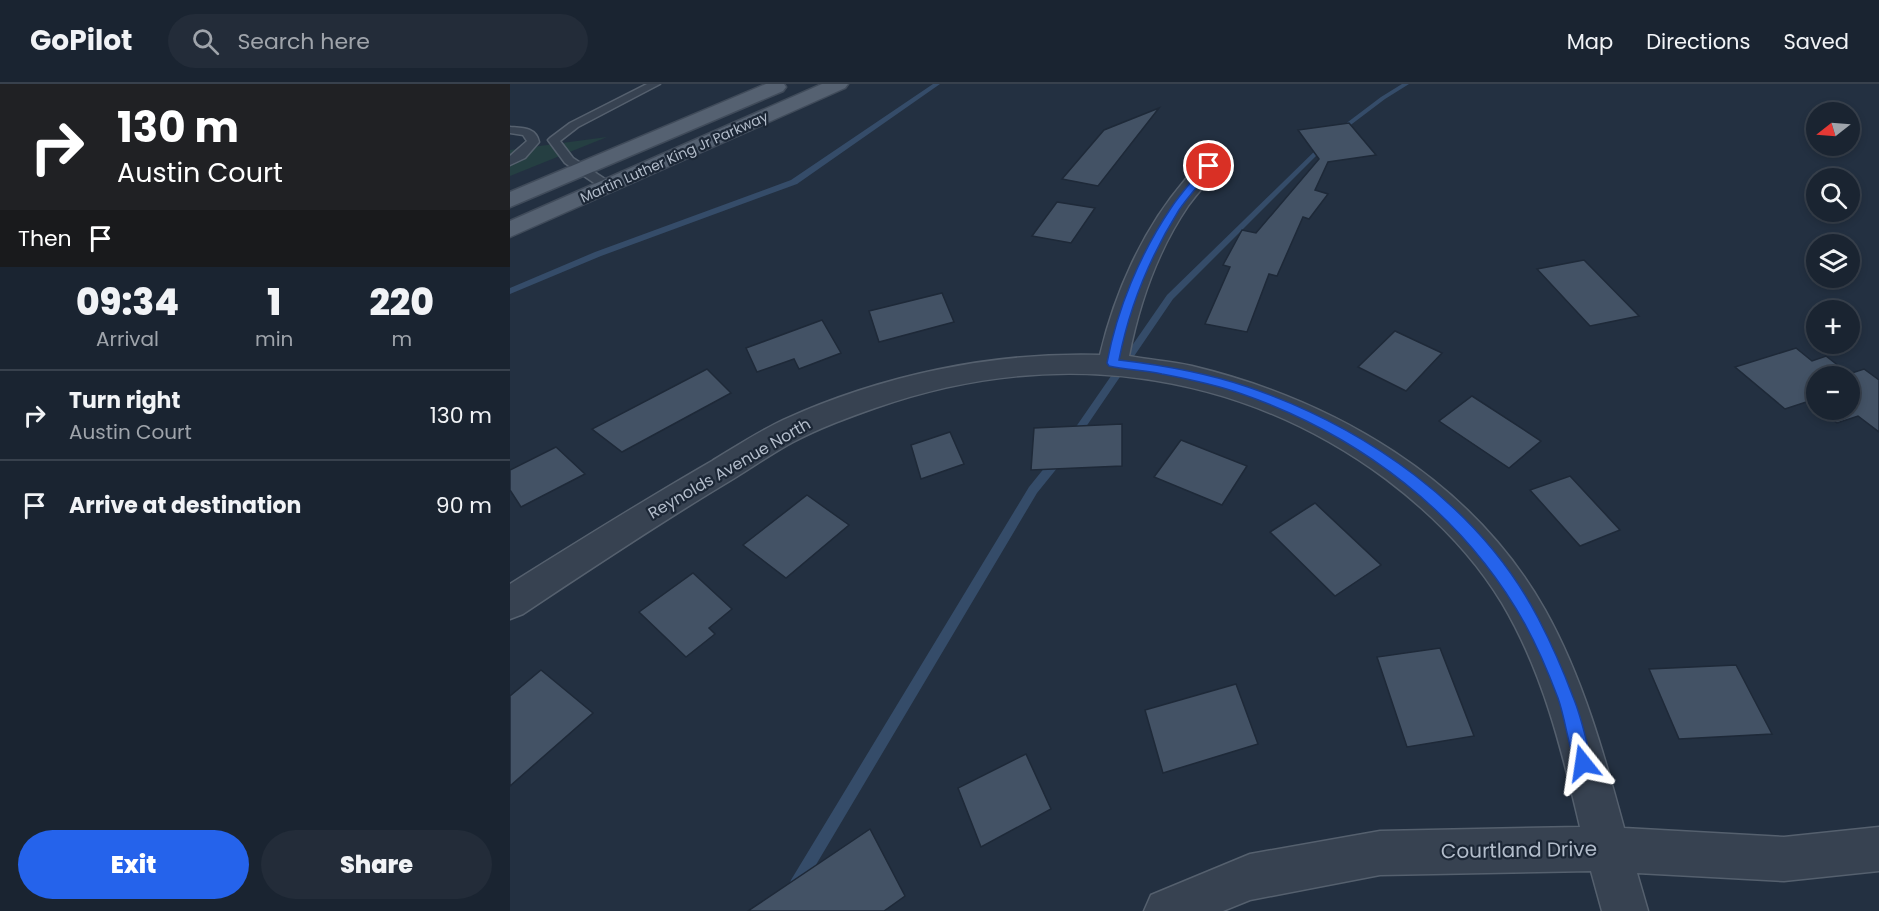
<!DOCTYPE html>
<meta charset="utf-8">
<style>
:root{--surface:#1a2431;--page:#232c39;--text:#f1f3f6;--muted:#9fa4ab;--line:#38414d;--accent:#2563eb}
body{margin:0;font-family:Poppins,sans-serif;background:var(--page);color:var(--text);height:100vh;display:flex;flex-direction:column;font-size:22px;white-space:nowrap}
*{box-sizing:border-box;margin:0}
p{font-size:20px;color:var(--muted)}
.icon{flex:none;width:33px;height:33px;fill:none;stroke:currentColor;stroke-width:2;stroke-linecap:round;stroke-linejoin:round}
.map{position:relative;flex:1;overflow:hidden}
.panel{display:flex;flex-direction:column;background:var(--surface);width:510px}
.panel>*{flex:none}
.top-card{background:#202124;color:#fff;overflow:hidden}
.needle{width:39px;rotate:253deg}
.fabs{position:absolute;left:1296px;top:18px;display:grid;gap:12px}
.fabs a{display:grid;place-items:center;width:54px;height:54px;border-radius:50%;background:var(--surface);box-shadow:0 3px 9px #0003,0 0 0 2px var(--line);font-size:30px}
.pin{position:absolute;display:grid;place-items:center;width:51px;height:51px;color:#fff;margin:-26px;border:3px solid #fff;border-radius:50%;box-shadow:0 2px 6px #0007}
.me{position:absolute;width:66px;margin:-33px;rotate:345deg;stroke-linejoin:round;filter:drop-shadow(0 0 4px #0008)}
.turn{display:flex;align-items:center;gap:21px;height:126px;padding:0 18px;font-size:27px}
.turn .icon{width:78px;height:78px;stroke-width:2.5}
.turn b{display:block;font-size:42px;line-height:51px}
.then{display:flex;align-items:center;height:57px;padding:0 18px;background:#0003;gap:12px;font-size:22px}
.eta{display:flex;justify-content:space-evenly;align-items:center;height:102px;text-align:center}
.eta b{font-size:36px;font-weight:800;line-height:42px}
.primary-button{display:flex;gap:12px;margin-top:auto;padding:12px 18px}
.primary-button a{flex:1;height:69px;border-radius:36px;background:var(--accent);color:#fff;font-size:24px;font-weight:800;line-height:69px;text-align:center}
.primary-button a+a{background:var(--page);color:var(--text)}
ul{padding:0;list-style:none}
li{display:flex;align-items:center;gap:18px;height:90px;padding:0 18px;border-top:2px solid var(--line)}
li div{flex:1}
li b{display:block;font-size:22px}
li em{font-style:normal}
header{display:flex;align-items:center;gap:36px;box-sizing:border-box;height:84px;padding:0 30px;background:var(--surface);border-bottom:2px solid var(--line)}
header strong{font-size:28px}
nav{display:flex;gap:33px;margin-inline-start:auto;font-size:21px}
.search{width:420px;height:54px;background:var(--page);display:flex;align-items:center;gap:15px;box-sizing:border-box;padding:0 21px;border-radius:33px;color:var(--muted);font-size:22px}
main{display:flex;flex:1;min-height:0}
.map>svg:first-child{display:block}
.green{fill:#253f42}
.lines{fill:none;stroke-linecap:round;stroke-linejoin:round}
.stream{fill:#354c69;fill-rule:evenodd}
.building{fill:#435265;stroke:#1e2938;stroke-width:1.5}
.lane-casing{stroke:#55606e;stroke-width:3}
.street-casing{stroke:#55606e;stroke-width:3}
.primary-casing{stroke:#404b5a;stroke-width:3}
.lane{fill:#374251;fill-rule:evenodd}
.street{fill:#374251;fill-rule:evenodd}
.primary{fill:#556171;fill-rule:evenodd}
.route{fill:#2563eb;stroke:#184099;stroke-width:1.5}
.labels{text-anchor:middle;stroke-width:4.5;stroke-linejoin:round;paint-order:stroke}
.far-street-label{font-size:14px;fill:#b3bdcb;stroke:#1c2736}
.street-label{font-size:16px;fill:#b3bdcb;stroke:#1c2736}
.near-street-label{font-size:20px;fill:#b3bdcb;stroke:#1c2736}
</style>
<header>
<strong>GoPilot</strong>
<div class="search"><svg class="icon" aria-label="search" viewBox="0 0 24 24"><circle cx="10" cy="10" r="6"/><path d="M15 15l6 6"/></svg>Search here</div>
<nav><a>Map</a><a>Directions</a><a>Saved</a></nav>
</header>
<main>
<section class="panel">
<div class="top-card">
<div class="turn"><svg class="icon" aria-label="right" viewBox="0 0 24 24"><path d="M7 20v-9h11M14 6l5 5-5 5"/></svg><div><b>130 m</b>Austin Court</div></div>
<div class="then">Then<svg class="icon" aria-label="arrive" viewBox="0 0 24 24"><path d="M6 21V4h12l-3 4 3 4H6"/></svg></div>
</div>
<div class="eta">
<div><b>09:34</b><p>Arrival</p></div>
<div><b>1</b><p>min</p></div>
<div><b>220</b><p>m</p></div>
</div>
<ul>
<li><svg class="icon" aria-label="right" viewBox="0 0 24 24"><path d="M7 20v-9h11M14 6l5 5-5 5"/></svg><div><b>Turn right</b><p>Austin Court</p></div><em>130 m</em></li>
<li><svg class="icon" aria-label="arrive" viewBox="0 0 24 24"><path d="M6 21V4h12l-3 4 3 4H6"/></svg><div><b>Arrive at destination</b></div><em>90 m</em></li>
</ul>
<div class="primary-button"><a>Exit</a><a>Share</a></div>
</section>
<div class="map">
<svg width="1369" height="827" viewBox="0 0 1369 827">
<rect width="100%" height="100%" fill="#233041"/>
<!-- green -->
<polygon class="green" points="97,53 0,92 0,66"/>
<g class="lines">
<!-- stream -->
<g class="stream">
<polygon points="423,0 430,0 287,100 91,172 0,210 0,204 85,168 281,96"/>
<polygon points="892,0 899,0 875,15 830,49 826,49 826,47 871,13"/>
<polygon points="812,60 817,61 663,215 567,356 561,356 559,353 561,350 657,211"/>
<polygon points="548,371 553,375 552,378 527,409 291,806 286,808 281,806 279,801 281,796 519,403 544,372"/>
</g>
</g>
<!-- building -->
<g class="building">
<polygon points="649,24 588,102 552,95 594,46"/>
<polygon points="839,39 866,71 818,78 805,106 818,110 799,135 793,133 767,192 759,190 737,248 695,240 720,183 713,181 732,146 746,149 809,75 788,46"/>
<polygon points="547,118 585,124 561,159 522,152"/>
<polygon points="1074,176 1129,232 1080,242 1027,185"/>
<polygon points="432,209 444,238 369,258 359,227"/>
<polygon points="312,236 331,269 289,285 284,275 247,288 236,264"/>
<polygon points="885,247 932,269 896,307 848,283"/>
<polygon points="1286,264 1302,277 1316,272 1339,290 1354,285 1369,296 1369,348 1348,332 1327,339 1310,326 1340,326 1340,292 1306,292 1306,323 1299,317 1275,325 1225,283"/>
<polygon points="197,285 221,309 112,368 82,345"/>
<polygon points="962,312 1031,357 999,384 929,337"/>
<polygon points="612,340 612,382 521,386 524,344"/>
<polygon points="440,348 454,380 411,395 401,361"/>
<polygon points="671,356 737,382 712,421 644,393"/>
<polygon points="46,363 75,390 11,423 0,406 0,386"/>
<polygon points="1060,392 1110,446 1070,462 1020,406"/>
<polygon points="297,411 339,441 276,494 233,461"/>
<polygon points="805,419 871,481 825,512 760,448"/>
<polygon points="183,489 222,525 199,544 205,550 176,573 129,528"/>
<polygon points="930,564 964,652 897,663 867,573"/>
<polygon points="1226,581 1262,650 1169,655 1139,585"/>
<polygon points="31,586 83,629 0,702 0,612"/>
<polygon points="726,600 748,660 653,689 635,626"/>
<polygon points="516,670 541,725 471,763 448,704"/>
<polygon points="360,745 395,812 374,827 238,827"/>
</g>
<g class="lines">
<!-- lane casing -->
<g class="lane-casing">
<g id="lane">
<polygon points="137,0 150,0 68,43 50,57 63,74 101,99 103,102 101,105 93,105 55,79 38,56 40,54 60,39"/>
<path d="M 0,43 C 12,44 26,43 29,58 L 15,74 L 0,81 L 0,72 L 17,57 L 13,51 L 0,49 Z"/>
</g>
</g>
<!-- street casing -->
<g class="street-casing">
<path id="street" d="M 699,75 L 707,77 L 710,82 C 700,96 688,108 678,122 C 648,166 629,220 619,272 C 639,276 661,277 682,282 C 824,316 962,396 1035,526 C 1073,594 1094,670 1114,744 L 1274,753 L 1369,743 L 1369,787 L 1274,797 L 1127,789 L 1138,827 L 1092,827 L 1081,787 L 870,791 L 740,816 L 713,827 L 634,827 L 641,811 L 740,770 L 870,747 L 1070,743 C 1052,666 1033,588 992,519 C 963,471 921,429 876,395 C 725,283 541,262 365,324 C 337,334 309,344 283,358 C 259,371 237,387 213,401 C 145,442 79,486 13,530 L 0,535 L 0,500 C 67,458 134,416 202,377 C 225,363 248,348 273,336 C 372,291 482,268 590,271 C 605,208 633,145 675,96 C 682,87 688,78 699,75 Z"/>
</g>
<!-- primary casing -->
<g class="primary-casing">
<g id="primary">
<polygon points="256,0 274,0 276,3 273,7 0,123 0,108"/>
<polygon points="312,0 338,0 335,4 0,153 0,137"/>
</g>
</g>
<!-- lane -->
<use href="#lane" class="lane"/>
<!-- street -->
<use href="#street" class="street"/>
<!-- primary -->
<use href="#primary" class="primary"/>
</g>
<!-- route -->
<path class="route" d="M 696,80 L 703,82 C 693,97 679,111 669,126 C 641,171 619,224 609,276 C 652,281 697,289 738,303 C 855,343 970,422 1028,534 C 1041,559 1053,586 1063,613 C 1072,634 1076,657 1082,679 L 1079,685 L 1073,687 L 1067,685 C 1058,662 1056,637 1048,614 C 1039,590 1027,562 1015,540 C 954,430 849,351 732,310 C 707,301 678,295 652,290 C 635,286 616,286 599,282 L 597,279 C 607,225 630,170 661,124 C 671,109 684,95 696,80 Z"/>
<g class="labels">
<!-- far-street labels -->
<g class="far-street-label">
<text transform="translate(164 73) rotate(-24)" y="5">Martin Luther King Jr Parkway</text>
</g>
<!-- street labels -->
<g class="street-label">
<text transform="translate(219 384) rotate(-30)" y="6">Reynolds Avenue North</text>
</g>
<!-- near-street labels -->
<g class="near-street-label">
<text transform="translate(1009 766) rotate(-1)" y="7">Courtland Drive</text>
</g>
</g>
</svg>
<div class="fabs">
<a><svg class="needle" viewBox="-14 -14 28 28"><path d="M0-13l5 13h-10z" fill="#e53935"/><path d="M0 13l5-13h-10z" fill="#9fa4ab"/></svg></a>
<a><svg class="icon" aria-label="search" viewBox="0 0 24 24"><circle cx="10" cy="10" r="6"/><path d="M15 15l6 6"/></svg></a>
<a><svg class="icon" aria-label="layers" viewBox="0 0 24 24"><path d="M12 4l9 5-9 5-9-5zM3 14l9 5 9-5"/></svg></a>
<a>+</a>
<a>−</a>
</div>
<div class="pin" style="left:699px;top:82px;background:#d93025"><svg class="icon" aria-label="arrive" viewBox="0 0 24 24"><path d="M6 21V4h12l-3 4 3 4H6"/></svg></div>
<svg class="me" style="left:1073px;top:679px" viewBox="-20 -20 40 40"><path d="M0-17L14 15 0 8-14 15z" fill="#2563eb" stroke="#fff" stroke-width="4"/></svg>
</div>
</main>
